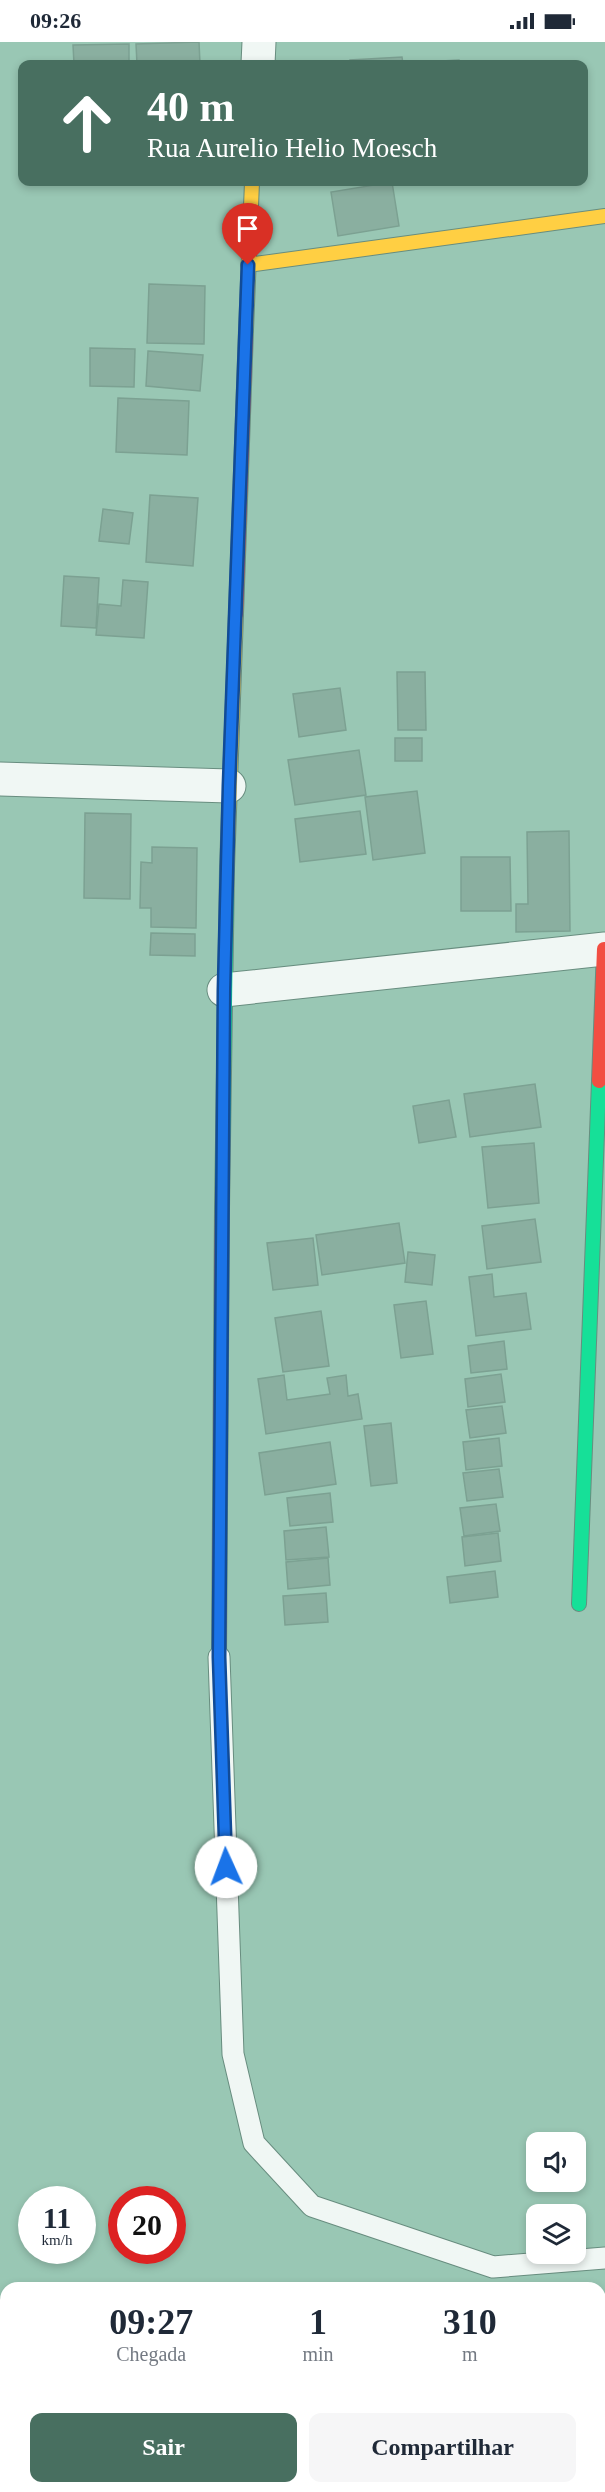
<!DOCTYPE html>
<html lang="pt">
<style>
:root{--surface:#fff;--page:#f6f6f7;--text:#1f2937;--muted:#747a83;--accent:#486f60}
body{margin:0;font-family:Georgia,serif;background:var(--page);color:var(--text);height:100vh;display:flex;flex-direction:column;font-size:22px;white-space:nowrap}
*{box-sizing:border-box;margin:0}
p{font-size:20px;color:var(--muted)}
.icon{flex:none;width:33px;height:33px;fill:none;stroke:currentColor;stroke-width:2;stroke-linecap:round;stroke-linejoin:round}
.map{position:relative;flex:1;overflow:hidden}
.sheet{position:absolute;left:0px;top:2240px;width:606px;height:212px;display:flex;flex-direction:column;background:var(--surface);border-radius:18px 18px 0 0;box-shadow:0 3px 9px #0003}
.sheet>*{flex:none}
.top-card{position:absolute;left:18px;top:18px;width:570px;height:126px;border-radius:12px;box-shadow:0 3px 9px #0003;background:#486f60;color:#fff;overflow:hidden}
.controls{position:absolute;left:526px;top:2090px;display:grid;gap:12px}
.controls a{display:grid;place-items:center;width:60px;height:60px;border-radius:12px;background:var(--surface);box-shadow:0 3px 9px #0003;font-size:30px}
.speed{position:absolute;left:18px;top:2144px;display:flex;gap:12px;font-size:30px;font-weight:700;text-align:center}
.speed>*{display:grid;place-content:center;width:78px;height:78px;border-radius:50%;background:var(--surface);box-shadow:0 3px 9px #0003;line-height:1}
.speed small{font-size:15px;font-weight:400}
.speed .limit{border:9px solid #d22;background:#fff;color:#111}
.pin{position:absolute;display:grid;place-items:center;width:51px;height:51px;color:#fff;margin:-62px -26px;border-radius:50% 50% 50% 0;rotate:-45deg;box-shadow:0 0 6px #0007}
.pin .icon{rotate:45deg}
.me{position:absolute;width:66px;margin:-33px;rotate:358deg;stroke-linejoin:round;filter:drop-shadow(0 0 4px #0008)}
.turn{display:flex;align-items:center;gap:21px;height:126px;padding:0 30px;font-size:27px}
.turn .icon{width:78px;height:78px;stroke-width:2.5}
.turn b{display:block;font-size:42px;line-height:51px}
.eta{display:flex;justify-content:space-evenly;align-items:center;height:102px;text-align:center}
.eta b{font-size:36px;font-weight:700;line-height:42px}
.action{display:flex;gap:12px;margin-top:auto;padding:12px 30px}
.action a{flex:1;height:69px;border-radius:12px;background:var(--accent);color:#fff;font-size:24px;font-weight:700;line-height:69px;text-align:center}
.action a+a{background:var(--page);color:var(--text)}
.status{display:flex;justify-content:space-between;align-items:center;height:42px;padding:0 30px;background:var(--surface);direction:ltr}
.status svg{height:16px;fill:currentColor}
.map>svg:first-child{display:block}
.building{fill:#8aafa0;stroke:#7ca192;stroke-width:1.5}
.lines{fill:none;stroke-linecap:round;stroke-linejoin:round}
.lane-casing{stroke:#688d7f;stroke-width:23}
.street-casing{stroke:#688d7f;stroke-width:35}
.fast-casing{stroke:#688d7f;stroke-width:16}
.slow-casing{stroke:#688d7f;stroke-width:16}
.jam-casing{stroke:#688d7f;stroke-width:16}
.lane{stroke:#f0f7f4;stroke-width:21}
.street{stroke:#f0f7f4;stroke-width:33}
.fast{stroke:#16e098;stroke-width:14}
.slow{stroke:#ffcf43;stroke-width:14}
.jam{stroke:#f24e42;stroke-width:14}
.route-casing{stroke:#114b97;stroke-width:15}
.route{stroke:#1a73e8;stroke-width:10}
</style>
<div class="status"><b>09:26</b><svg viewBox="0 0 49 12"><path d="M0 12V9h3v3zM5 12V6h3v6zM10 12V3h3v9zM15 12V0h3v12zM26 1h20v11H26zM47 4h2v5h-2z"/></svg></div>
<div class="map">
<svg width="605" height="2450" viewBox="0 0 605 2450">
<rect width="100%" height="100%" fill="#99c7b4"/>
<!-- building -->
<g class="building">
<polygon points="199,0 200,22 137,22 136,2"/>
<polygon points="129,2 129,22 74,22 73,3"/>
<polygon points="402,15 403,22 350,22 350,18"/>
<polygon points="459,18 460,22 406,22 406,21"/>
<polygon points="392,140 399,184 338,194 331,150"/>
<polygon points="149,242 205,244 204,302 147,301"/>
<polygon points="90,306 135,307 134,345 90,344"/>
<polygon points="148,309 203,313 200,349 146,344"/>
<polygon points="118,356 189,359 187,413 116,410"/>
<polygon points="150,453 198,456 193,524 146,520"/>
<polygon points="103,467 133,471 129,502 99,499"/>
<polygon points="64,534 99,536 96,586 61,584"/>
<polygon points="123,538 148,540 144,596 96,593 99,562 121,564"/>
<polygon points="397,630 425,630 426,688 398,688"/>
<polygon points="340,646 346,688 299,695 293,652"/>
<rect x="395" y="696" width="27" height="23"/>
<polygon points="359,708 366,753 295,763 288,718"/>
<polygon points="417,749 425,811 373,818 365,755"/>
<polygon points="360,769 366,812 300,820 295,777"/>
<polygon points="85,771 131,772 130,857 84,856"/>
<polygon points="569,789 570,889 516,890 516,862 528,862 527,790"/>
<polygon points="152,805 197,806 196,886 151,885 151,866 140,866 141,820 152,821"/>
<polygon points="461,815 510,815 511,869 461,869"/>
<polygon points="151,891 195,892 195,914 150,913"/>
<polygon points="535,1042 541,1085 470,1095 464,1052"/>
<polygon points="449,1058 456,1095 419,1101 413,1064"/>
<polygon points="534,1101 539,1161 488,1166 482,1105"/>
<polygon points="535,1177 541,1220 487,1227 482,1184"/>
<polygon points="399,1181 405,1221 322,1233 316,1193"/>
<polygon points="313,1196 318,1243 273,1248 267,1201"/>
<polygon points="408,1210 435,1213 432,1243 405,1240"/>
<polygon points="492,1232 494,1255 526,1251 531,1287 476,1294 469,1235"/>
<polygon points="426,1259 433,1312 401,1316 394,1263"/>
<polygon points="321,1269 329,1324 283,1330 275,1276"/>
<polygon points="504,1299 507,1327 471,1331 468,1304"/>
<polygon points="501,1332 505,1360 468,1365 465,1337"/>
<polygon points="284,1333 287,1358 330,1352 327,1336 346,1333 348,1354 358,1352 362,1377 266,1392 258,1337"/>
<polygon points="502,1364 506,1391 470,1396 466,1368"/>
<polygon points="391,1381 397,1441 371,1444 364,1384"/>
<polygon points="499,1396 502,1424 466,1428 463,1400"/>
<polygon points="330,1400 336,1442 265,1453 259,1411"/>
<polygon points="499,1427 503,1455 467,1459 463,1431"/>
<polygon points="330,1451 333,1480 290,1484 287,1456"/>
<polygon points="496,1462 500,1489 464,1494 460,1466"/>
<polygon points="326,1485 329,1515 286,1518 284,1489"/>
<polygon points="498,1491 501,1519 465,1524 462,1495"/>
<polygon points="328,1516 330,1543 288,1547 286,1520"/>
<polygon points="495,1529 498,1555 450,1561 447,1535"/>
<polygon points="326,1551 328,1580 285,1583 283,1554"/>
</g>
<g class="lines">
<!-- lane casing -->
<g class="lane-casing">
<polyline id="lane" points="219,1615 233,2012 254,2101 312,2164 493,2225 605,2216"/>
</g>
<!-- street casing -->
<g class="street-casing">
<g id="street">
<polyline points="258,22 259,0"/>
<polyline points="0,737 229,744"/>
<polyline points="224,948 605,907"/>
<polyline points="0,2447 13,2450"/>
</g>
</g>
<!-- fast casing -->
<g class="fast-casing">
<g id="fast">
<polyline points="222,1167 227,826"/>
<polyline points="579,1562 599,1039"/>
</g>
</g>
<!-- slow casing -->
<g class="slow-casing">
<g id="slow">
<polyline points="248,223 605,174"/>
<polyline points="246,288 252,140"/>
<polyline points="227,826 236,572"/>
</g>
</g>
<!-- jam casing -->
<g class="jam-casing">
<g id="jam">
<polyline points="236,572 246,288"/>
<polyline points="599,1039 604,907"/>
<polyline points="219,1615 222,1167"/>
</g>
</g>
<!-- lane -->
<use href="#lane" class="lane"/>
<!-- street -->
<use href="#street" class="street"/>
<!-- fast -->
<use href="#fast" class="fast"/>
<!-- slow -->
<use href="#slow" class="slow"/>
<!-- jam -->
<use href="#jam" class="jam"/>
</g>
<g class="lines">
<!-- route casing -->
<g class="route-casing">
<polyline id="route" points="226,1825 219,1615 224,948 229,744 248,223"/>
</g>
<!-- route -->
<use href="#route" class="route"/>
</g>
</svg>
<div class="controls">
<a><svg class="icon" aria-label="sound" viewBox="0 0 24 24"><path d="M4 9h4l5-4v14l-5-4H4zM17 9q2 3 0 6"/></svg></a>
<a><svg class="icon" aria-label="layers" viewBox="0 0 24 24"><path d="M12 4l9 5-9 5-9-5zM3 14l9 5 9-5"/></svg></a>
</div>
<div class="speed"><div>11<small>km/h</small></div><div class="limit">20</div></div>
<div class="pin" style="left:248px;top:223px;background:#d93025"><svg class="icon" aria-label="arrive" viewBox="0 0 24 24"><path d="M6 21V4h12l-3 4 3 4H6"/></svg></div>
<svg class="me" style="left:226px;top:1825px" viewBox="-20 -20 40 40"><circle r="19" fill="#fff"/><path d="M0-13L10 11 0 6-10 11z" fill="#1a73e8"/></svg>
<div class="top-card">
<div class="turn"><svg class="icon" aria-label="ahead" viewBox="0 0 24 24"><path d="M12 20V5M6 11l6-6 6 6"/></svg><div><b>40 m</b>Rua Aurelio Helio Moesch</div></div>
</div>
<section class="sheet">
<div class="eta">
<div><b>09:27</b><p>Chegada</p></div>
<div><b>1</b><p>min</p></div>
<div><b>310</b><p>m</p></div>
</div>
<div class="action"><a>Sair</a><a>Compartilhar</a></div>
</section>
</div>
